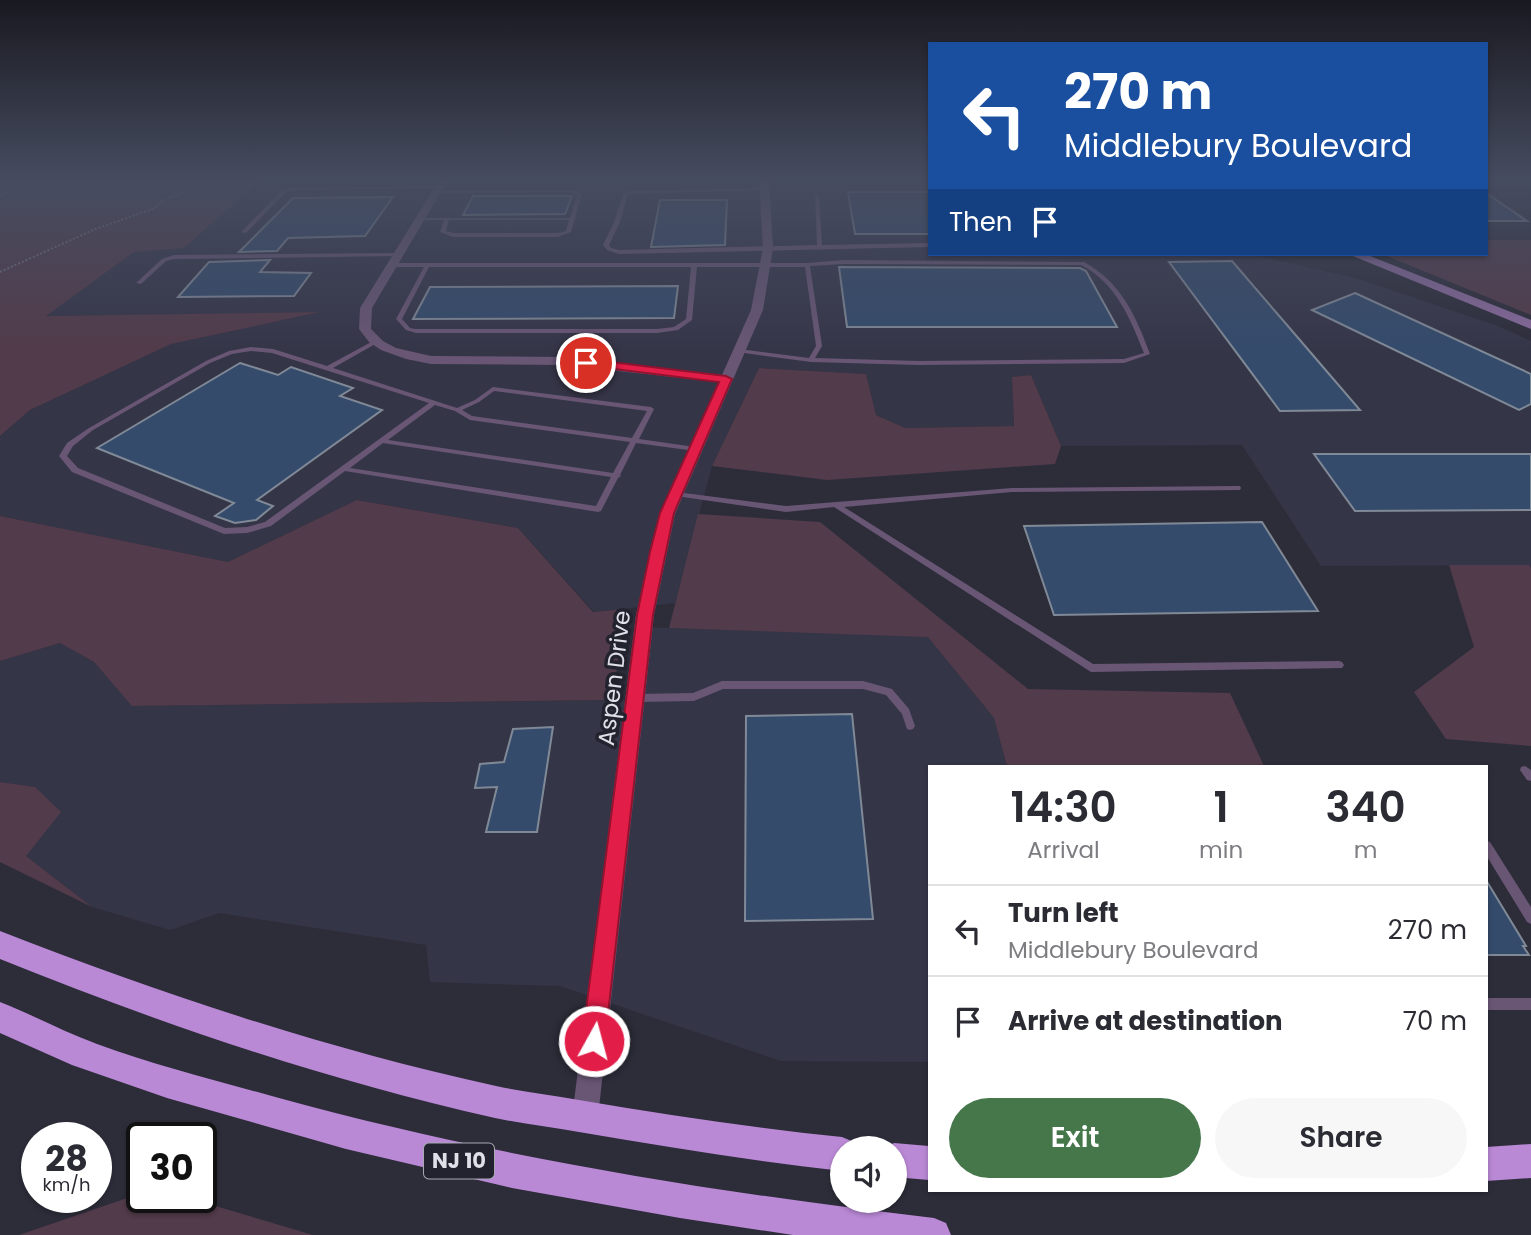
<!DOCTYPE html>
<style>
:root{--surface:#fff;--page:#f7f7f7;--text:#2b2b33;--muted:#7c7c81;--line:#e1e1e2;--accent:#45774b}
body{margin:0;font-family:Poppins,sans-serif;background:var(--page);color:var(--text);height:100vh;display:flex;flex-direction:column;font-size:26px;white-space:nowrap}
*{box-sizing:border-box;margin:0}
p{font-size:23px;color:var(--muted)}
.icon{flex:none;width:38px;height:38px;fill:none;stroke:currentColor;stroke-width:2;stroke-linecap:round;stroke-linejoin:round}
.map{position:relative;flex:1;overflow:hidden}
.panel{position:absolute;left:928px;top:765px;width:560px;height:427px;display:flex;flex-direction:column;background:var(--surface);border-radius:0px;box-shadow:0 2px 5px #0004}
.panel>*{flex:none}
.top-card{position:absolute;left:928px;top:42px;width:560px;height:214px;border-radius:0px;box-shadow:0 2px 5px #0004;background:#1a4fa0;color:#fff;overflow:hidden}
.tools{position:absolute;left:830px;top:1136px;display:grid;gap:14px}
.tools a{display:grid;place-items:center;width:77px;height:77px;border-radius:50%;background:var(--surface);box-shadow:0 2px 5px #0004;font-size:35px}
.speed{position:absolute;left:21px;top:1122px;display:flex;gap:14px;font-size:35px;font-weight:700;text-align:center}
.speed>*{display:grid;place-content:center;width:91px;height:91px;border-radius:50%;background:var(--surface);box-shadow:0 2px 5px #0004;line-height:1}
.speed small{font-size:18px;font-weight:400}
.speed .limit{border:4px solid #111;border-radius:10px;background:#fff;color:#111}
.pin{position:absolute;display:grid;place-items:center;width:60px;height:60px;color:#fff;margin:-30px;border:4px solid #fff;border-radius:50%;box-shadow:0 2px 7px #0007}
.me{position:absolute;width:77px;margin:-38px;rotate:7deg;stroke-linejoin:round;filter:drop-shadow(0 0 5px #0008)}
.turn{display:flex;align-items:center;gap:24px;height:147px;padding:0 21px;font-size:32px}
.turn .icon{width:91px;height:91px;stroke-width:2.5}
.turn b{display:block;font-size:49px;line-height:60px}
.then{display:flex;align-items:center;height:66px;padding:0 21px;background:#0003;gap:14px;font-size:26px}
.eta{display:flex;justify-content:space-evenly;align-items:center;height:119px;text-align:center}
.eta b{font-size:42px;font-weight:600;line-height:49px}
.primary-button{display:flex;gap:14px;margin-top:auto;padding:14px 21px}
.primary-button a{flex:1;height:80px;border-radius:42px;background:var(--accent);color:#fff;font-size:28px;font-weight:600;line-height:80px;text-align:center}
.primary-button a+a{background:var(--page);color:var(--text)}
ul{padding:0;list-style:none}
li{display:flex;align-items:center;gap:21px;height:91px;padding:0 21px;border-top:2px solid var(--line)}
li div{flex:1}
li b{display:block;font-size:26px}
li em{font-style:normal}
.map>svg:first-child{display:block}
.built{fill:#353548}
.green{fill:#523b4a}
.building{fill:#344b6c;stroke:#808996;stroke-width:2}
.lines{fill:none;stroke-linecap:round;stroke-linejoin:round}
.path{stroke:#73737e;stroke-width:2;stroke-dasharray:2 2;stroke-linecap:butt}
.lane{fill:#695675;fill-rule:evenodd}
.street{fill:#695675;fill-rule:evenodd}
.secondary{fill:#8a6b9d;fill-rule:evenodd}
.highway{fill:#ba89d6;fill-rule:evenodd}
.route{fill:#e11d48;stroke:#92132f;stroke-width:2}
.labels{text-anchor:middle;stroke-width:7;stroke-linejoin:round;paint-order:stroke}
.shield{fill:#23232f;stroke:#a7a7b1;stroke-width:2}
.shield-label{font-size:21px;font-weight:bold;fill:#e0e0e9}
.street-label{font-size:23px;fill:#e0e0e9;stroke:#23232f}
</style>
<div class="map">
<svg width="1531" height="1235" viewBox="0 0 1531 1235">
<rect width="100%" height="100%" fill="#2d2d3a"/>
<!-- built -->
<g class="built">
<polygon points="261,180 901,180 902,185 929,185 929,254 1249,254 1359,279 1498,326 1531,341 1531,568 1528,565 1321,566 1242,445 1061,446 1031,375 1012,377 1014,426 905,428 876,415 866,374 759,368 712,466 675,603 594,612 518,528 358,500 228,562 0,516 0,436 30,410 171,343 315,313 44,316 134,252 184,248"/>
<polygon points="637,627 928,636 994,718 1007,766 929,766 929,1062 781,1061 560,986 430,982 426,945 219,913 170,930 92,907 26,856 35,787 0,782 0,661 60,643 94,662 133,706 630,700"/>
</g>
<!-- green -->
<g class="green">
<polygon points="0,180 261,180 184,248 134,252 46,316 320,312 171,344 30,410 0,436"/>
<polygon points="1486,240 1531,240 1531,315 1382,254 1486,254"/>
<polygon points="759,368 866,374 876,415 905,428 1014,426 1012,377 1031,375 1061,446 1055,464 827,480 712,466"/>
<polygon points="357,500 518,528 593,612 624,609 613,700 132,706 94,662 60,643 0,661 0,516 228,562"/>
<polygon points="698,514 820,522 1028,689 1230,693 1264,766 1007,766 994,718 928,637 669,628"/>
<polygon points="1449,565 1529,565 1531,568 1531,746 1446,739 1414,692 1474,647"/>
<polygon points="0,782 35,787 61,812 26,856 92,907 0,862"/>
<polygon points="142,1193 142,1197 185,1197 313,1235 19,1235"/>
</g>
<!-- building -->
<g class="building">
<polygon points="848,192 929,192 929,234 855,234"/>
<polygon points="1486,193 1527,221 1486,221"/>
<polygon points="473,196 572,196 565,214 463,215"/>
<polygon points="393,197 365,236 288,238 277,251 239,252 293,198"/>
<polygon points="660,200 727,200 725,245 651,247"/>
<polygon points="270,260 260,272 311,273 294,296 178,297 209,262"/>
<polygon points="1232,261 1287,325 1360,410 1280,411 1169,262"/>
<polygon points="839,267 1080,268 1086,271 1117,327 847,327"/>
<polygon points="678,286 674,318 413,319 430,287"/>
<polygon points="1355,293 1531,374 1531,404 1519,410 1312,310"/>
<polygon points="240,363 278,375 291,367 353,388 340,396 382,410 257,500 273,506 256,520 235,523 215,516 234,503 97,448"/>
<polygon points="1314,454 1531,454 1531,510 1355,511"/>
<polygon points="1262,522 1318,611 1054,615 1024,526"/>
<polygon points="852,714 873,919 745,921 746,716"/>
<polygon points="553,727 537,832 486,832 497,787 475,788 480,764 504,762 513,729"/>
<polygon points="1486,880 1526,946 1523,946 1529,955 1486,955"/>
</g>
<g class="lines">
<!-- path -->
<g class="path">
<polyline points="0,196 34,180"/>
<polyline points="0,272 93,230 155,208 163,200 181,194 193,182 191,180"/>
</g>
<!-- lane -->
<g class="lane">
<polygon points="440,186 442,187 442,188 292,190 285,193 246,233 241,232 281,191 291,188"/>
<polygon points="765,188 767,189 767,190 628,194 620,222 609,245 611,248 619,250 817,245 815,195 817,194 819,195 822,245 929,243 929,247 619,254 607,250 603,245 614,222 624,192 630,191"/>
<path d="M 572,190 L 582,194 L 571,232 L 558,237 L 453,237 L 440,232 L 444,220 L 421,220 L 419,219 L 421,218 L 570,218 L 577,195 L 571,192 L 437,193 L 435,192 L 437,191 ZM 449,220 L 569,220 L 566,231 L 558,233 L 453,233 L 446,231 Z"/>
<polygon points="397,253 399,254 399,256 174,259 166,261 141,284 136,283 162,259 174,255"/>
<path d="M 844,260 L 1084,262 C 1121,282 1136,316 1150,354 L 1124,363 L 918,365 L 811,362 L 737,352 L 737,350 L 739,349 L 809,358 L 816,346 L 805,267 L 697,267 L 692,320 L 678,330 L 657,333 L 416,333 L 406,330 L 396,319 L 424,267 L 392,267 L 389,265 L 392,263 L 807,263 ZM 844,264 L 1081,265 C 1116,283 1130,318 1144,353 L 1124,359 L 918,361 L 815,358 L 822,346 L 810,266 ZM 429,267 L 691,267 L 686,319 L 674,327 L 657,329 L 416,329 L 410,328 L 402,319 Z"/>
<path d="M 375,340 L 377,341 L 377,343 L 333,368 L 457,408 L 475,400 L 493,387 L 651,407 L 654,409 L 639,439 L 695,447 L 699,449 L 695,451 L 636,443 L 620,475 L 621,476 L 618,478 L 601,511 L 598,512 L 345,471 L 271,526 L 247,533 L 224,534 L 72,472 L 59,456 L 67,443 L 89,428 L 206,361 L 229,351 L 251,347 L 273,349 L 327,366 ZM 251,351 L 272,353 L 429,403 L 265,522 L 247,527 L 225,528 L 78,468 L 67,456 L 73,446 L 93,430 L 210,363 L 232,354 ZM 494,391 L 647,411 L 632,438 L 472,416 L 462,410 L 479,402 ZM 435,405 L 455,411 L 470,420 L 630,442 L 613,473 L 388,440 ZM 383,443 L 611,477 L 596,506 L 350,468 Z"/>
<polygon points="1237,486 1240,486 1241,488 1240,490 1012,492 844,507 1093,664 1339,661 1342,662 1344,665 1342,668 1091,672 834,507 786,512 676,496 672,494 676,492 786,506 1012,488"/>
<polygon points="722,681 863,681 892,689 909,709 915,726 913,729 910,730 907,729 902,714 886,695 863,689 723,689 694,701 637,702 634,701 632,698 634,695 637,694 693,693"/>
<polygon points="1525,766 1531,770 1531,781 1527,780 1520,770 1521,767"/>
<polygon points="1486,841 1490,842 1531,907 1531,924 1527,922 1486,855"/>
<rect x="1486" y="998" width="45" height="12"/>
</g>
<!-- street -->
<polygon class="street" points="439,180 448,180 372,308 371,329 383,341 396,348 431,356 562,357 722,375 751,310 763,248 759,180 769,180 773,248 763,310 675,514 654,615 598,1117 595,1127 585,1130 575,1127 572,1117 636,615 659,514 719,382 562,365 431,364 406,359 381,350 369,342 359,329 360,308"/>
<!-- secondary -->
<polygon class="secondary" points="1348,254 1365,254 1531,320 1531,329"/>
<!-- highway -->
<g class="highway">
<path d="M 0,931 C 162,994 326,1049 496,1086 C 523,1092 551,1095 579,1100 C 667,1115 754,1128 842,1137 L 854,1142 L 856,1148 L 842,1148 L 842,1171 C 754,1161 666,1147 579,1132 C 551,1127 523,1124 495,1118 C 325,1080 161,1024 0,959 Z"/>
<path d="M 0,1002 C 33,1015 64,1032 97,1044 C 157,1066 218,1081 279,1098 C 494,1157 713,1192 934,1218 L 946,1223 L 951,1235 L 793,1235 L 680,1218 L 512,1188 L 346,1149 L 167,1098 L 72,1065 L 0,1033 Z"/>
<polygon points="894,1143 929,1146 929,1180 894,1177 894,1148 883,1148"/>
<polygon points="1531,1144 1531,1178 1486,1181 1486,1147"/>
</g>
</g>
<!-- sky -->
<linearGradient id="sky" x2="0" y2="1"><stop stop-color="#191920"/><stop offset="0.51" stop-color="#464c60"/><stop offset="1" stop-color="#464c60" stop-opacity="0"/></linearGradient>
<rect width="1531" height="353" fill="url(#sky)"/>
<!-- route -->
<polygon class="route" points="586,359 726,376 732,379 674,513 653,615 605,1041 602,1050 594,1053 586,1050 582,1041 637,615 650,552 660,513 719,382 582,365 580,363"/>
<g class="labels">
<!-- shield labels -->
<rect class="shield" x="424" y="1143.5" width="70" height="35" rx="5"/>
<g class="shield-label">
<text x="459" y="1168">NJ 10</text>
</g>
<!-- street labels -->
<g class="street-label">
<text transform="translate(614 678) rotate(-83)" y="8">Aspen Drive</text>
</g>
</g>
</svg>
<div class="tools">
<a><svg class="icon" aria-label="sound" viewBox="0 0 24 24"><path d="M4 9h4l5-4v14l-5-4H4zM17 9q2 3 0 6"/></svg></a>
</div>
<div class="speed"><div>28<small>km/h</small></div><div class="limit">30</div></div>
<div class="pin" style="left:586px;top:363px;background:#d93025"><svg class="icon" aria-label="arrive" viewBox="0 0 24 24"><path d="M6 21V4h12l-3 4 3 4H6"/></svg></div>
<svg class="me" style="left:594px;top:1041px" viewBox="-20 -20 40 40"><circle r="17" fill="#e11d48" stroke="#fff" stroke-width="3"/><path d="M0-11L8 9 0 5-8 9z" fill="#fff"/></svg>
<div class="top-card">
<div class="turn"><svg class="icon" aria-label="left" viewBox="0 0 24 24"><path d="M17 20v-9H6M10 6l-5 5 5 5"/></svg><div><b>270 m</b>Middlebury Boulevard</div></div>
<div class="then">Then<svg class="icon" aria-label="arrive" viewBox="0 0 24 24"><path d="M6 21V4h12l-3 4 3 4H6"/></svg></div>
</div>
<section class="panel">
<div class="eta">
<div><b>14:30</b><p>Arrival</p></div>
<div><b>1</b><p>min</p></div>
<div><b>340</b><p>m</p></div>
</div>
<ul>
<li><svg class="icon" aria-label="left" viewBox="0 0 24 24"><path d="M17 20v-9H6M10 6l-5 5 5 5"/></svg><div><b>Turn left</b><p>Middlebury Boulevard</p></div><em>270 m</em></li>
<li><svg class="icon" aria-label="arrive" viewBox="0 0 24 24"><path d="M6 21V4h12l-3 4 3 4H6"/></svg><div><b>Arrive at destination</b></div><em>70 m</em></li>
</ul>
<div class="primary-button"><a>Exit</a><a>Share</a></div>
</section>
</div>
